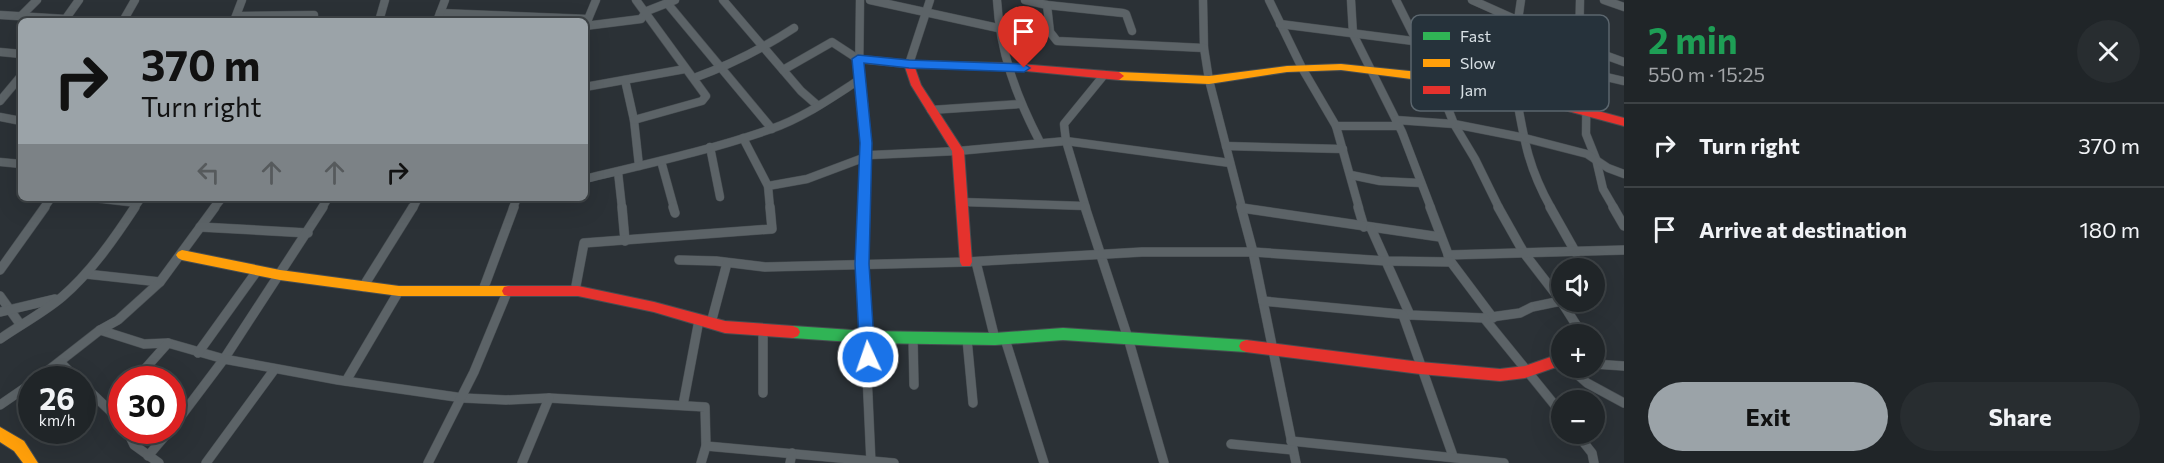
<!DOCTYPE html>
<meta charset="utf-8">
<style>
:root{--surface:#202528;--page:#282d30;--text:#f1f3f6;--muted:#a2a5a8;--line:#3d4245;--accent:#9ba3a8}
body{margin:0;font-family:Commissioner,sans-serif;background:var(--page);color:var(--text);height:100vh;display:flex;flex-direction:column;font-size:22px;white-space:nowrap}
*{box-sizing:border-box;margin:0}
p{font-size:20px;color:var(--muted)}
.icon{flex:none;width:33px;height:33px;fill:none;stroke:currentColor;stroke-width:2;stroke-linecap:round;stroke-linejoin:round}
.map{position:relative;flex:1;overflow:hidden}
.sheet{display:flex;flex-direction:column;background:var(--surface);width:540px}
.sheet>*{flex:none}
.hud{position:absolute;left:18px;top:18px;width:570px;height:183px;border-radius:9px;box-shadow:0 6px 24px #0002,0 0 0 2px var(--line);background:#9ba3a8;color:#111;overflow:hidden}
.tools{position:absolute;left:1551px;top:258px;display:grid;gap:12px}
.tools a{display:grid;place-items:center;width:54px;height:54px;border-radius:50%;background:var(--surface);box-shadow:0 6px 24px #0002,0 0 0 2px var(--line);font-size:30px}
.speed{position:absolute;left:18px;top:366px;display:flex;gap:12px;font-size:30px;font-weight:700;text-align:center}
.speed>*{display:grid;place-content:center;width:78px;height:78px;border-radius:50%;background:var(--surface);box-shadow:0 6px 24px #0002,0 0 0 2px var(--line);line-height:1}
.speed small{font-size:15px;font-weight:400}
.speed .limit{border:9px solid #d22;background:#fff;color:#111}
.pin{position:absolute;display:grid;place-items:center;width:51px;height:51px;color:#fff;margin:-62px -26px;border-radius:50% 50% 50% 0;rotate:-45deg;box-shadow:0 0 6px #0007}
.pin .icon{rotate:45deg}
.me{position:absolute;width:66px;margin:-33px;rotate:357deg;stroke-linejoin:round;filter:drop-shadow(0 0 4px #0008)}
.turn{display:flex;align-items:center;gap:21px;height:126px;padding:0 24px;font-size:27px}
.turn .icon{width:78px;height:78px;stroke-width:2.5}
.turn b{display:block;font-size:42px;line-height:51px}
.lanes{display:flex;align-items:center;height:57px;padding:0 24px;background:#0003;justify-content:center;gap:30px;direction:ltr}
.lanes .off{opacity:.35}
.round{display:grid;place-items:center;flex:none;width:63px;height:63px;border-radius:32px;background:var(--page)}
.summary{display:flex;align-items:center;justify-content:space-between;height:102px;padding:0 24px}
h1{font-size:36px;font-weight:700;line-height:45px;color:#1e9e55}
.cta{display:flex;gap:12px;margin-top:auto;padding:12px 24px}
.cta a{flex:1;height:69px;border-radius:36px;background:var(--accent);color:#111;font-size:24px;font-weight:700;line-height:69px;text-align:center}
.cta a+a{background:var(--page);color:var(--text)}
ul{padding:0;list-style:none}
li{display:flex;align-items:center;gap:18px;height:84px;padding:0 24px;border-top:2px solid var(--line)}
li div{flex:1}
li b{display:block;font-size:22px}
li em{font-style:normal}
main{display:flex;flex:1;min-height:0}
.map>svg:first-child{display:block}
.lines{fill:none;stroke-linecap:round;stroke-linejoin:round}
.street-far1-casing{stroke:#474d51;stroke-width:9}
.street-casing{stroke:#474d51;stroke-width:10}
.fast-casing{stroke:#474d51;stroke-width:2}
.slow-casing{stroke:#474d51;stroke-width:2}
.jam-casing{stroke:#474d51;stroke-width:2}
.street-far1{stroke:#5c6367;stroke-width:8}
.street{stroke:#5c6367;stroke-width:9}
.fast{fill:#30b455;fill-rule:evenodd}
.slow{fill:#ff9f0a;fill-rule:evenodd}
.jam{fill:#e5322d;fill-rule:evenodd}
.route{fill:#1a73e8;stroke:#114b97;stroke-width:1.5}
.key{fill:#26323b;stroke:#5b666e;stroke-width:1.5}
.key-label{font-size:16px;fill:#d8e0e5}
</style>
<main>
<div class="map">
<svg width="1624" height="463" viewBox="0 0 1624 463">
<rect width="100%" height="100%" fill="#2b3136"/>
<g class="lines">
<!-- street-far1 casing -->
<g class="street-far1-casing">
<g id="street-far1">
<polyline points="723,0 801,91 817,105"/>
<polyline points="860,0 859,80 864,105 866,143 864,208"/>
<polyline points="870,0 998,28"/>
<path d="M 997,0 C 1000,52 1016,96 1040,142"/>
<polyline points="1025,0 1047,5 1123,13 1126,14 1132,31"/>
<polyline points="1203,0 1204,48 1209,80 1242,208"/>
<polyline points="1269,0 1302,68 1336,126 1359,208"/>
<polyline points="1351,0 1353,34 1402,132 1431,208"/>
<polyline points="1396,0 1439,86 1454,124 1475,159 1499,208"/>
<polyline points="1472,0 1555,37 1624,62"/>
<polyline points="1604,0 1624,7"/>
<polyline points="667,3 772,129"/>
<polyline points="1047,5 1050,32 1057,41 1204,48"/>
<polyline points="440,13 588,19"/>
<polyline points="0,15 66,19"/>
<polyline points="21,16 37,0"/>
<polyline points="237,16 314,15"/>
<polyline points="1518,20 1521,0"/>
<polyline points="64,21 79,0"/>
<polyline points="123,21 135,0"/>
<polyline points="234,21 242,0"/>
<polyline points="379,21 385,0"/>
<polyline points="437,21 445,0"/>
<polyline points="586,24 596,0"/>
<polyline points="1280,24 1499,52 1624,81"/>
<polyline points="585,26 641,19 647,11 675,0"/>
<polyline points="1579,46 1580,0"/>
<polyline points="1587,49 1586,134 1596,159 1603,189 1614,208"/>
<polyline points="0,52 21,54"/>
<polyline points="783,70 832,42 858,59 909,64 930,0"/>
<path d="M 694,78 C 730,65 762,49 794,28"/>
<polyline points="625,80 634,120 639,166"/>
<polyline points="585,87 685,69"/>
<polyline points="1506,93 1510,82 1523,83 1527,79 1525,59"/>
<path d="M 1516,94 C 1524,140 1528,167 1551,208"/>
<polyline points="0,101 21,76"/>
<polyline points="931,110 1020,104"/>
<polyline points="0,117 21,121"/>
<polyline points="634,120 702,101 706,96 636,0"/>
<polyline points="1396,120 1454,124 1525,138 1587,154 1608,168 1624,174"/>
<polyline points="1336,126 1399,126"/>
<polyline points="743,138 768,186 770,208"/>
<polyline points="1226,146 1343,149"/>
<polyline points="710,147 720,197"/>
<polyline points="661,161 674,208"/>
<polyline points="0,162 21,164"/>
<polyline points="618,172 622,208"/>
<polyline points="1351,175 1380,181 1421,183"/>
<path d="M 585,179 C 647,164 711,150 771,129 C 803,118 831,98 859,80"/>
<polyline points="768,186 807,179 871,155 958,151 1066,141 1230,163"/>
<polyline points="94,198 137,203"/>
<polyline points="962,202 1085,206"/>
<polyline points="44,208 51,198"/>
<polyline points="134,208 141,198"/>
<polyline points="214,208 222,198"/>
<polyline points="322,208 328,198"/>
<polyline points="413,208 418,198"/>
<polyline points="513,208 517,198"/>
<polyline points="1086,208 1066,141 1064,124 1104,75"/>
<polyline points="1242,208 1245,208"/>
</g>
</g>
<!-- street casing -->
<g class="street-casing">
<g id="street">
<polyline points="622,207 625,241"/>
<polyline points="673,207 675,213"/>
<polyline points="864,207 862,264 871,463"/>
<polyline points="1085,207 1128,338 1164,463"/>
<polyline points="1241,207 1253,252 1296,463"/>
<polyline points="1358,207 1364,227"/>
<polyline points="1430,207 1451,262 1493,318"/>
<polyline points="1498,207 1524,253 1561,301 1582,334"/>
<polyline points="1550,207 1576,253"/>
<polyline points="1613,207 1624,226"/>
<polyline points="1242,208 1440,237"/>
<polyline points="200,227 308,233"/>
<polyline points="1371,228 1410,315"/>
<polyline points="1448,255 1624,250"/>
<polyline points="679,260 716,261 765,267 966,262 1142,252 1253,252 1386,261 1451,262"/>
<polyline points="976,262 995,339"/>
<polyline points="0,270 45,207"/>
<polyline points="86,274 160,282"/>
<polyline points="363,287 413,207"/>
<polyline points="483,290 514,207"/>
<polyline points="575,291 584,243 772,229 770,207"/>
<polyline points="0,296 20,324"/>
<polyline points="1263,301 1410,315 1484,318 1520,313 1532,307 1561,301"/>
<polyline points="0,312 55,299"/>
<polyline points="1403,315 1453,456"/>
<polyline points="1484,318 1562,414"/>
<polyline points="711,323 727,263"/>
<polyline points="100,330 144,344 168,343 224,359 323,207"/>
<polyline points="763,330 763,393"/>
<polyline points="913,338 914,385"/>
<path d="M 0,339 C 20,325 43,313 62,297 C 91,272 114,239 135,207"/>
<polyline points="967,339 973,403"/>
<polyline points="1005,339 1044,463"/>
<polyline points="198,353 257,271"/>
<polyline points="60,362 78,380"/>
<polyline points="1594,364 1624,366"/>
<polyline points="1570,368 1587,383 1624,403"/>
<polyline points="36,380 100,330 118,320 160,282 215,207"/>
<polyline points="135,380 168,343"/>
<polyline points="346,381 399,291"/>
<polyline points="82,384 122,422"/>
<polyline points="0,405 32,383"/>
<polyline points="683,405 699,320"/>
<polyline points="109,409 122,395"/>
<polyline points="172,428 224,359 338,380 463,398 506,400 549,398 705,407 706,446 701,463"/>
<polyline points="127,430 134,445 159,463"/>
<polyline points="1577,434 1592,453 1594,463"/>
<polyline points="1291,441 1504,463"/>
<polyline points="1231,444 1293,450"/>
<polyline points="706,446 894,463"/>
<polyline points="148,456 170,430"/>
<polyline points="206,463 274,370"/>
<polyline points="428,463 474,372 508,290"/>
<polyline points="522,463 549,398"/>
<polyline points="790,463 792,453"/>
</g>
</g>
<!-- fast casing -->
<g class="fast-casing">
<polygon id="fast" points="793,326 867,331 995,333 1063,328 1246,340 1251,342 1253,346 1251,350 1246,352 1063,340 995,345 867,343 793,338 788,336 786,332 788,328"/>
</g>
<!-- slow casing -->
<g class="slow-casing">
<g id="slow">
<polygon points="1341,64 1419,72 1424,76 1419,80 1341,70 1287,72 1209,84 1119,80 1114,76 1119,72 1209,76 1287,66"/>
<polygon points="182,250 280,270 399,286 508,286 512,287 514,291 512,295 508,296 399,296 280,280 182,260 178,258 176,255 178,252"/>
<polygon points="0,427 24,441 38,463 23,463 14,451 0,442"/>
</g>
</g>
<!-- jam casing -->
<g class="jam-casing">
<g id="jam">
<polygon points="909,61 1005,63 1119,72 1124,76 1119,80 1005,69 915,68 921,85 964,151 972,262 970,266 962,266 960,262 952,151 911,85 904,64"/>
<polygon points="1419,72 1527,92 1624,118 1624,126 1527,100 1415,78 1414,76 1415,74"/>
<polygon points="508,286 578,286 654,302 725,321 793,326 798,328 800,332 798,336 793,338 725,333 654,312 578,296 508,296 504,295 502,291 504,287"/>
<polygon points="1246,340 1420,362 1500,369 1525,366 1562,353 1562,365 1525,378 1500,381 1420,374 1246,352 1241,350 1239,346 1241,342"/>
</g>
</g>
<!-- street-far1 -->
<use href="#street-far1" class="street-far1"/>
<!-- street -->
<use href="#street" class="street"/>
<!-- fast -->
<use href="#fast" class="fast"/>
<!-- slow -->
<use href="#slow" class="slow"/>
<!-- jam -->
<use href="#jam" class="jam"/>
</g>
<!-- route -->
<polygon class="route" points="858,55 909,60 1024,64 1030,68 1024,72 909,68 864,63 872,143 869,264 875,357 873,362 868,364 862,362 860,357 855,264 860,143 852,59"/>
<!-- legend -->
<rect x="1411" y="15" width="198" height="96" rx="9" class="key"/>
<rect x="1423" y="32" width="27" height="8" fill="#30b455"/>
<rect x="1423" y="59" width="27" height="8" fill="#ff9f0a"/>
<rect x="1423" y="86" width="27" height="8" fill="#e5322d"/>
<g class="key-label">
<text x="1460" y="42">Fast</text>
<text x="1460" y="69">Slow</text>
<text x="1460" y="96">Jam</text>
</g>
</svg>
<div class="tools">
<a><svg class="icon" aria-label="sound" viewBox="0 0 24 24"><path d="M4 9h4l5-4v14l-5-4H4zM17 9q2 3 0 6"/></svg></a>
<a>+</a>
<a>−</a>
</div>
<div class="speed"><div>26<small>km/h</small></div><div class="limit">30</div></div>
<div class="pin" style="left:1024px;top:68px;background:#d93025"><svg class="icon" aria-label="arrive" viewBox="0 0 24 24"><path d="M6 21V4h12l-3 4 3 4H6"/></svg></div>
<svg class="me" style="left:868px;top:357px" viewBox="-20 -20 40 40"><circle r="17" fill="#1a73e8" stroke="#fff" stroke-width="3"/><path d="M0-11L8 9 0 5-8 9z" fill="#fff"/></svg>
<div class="hud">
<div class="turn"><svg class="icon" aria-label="right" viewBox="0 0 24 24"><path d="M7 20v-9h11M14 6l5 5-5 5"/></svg><div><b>370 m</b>Turn right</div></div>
<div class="lanes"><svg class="icon off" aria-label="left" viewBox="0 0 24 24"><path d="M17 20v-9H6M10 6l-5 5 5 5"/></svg><svg class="icon off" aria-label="ahead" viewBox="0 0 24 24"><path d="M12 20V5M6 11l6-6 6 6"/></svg><svg class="icon off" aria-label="ahead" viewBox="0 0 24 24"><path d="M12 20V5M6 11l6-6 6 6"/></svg><svg class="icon" aria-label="right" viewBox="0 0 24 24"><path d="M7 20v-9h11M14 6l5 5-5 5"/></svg></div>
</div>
</div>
<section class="sheet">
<div class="summary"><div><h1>2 min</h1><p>550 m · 15:25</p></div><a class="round"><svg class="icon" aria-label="close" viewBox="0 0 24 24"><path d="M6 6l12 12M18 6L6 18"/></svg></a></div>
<ul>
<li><svg class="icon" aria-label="right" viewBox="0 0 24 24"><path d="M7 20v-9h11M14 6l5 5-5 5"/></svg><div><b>Turn right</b></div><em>370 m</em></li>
<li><svg class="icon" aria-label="arrive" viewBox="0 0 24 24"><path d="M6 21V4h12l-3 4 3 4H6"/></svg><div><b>Arrive at destination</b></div><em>180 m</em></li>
</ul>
<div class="cta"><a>Exit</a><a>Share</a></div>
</section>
</main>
